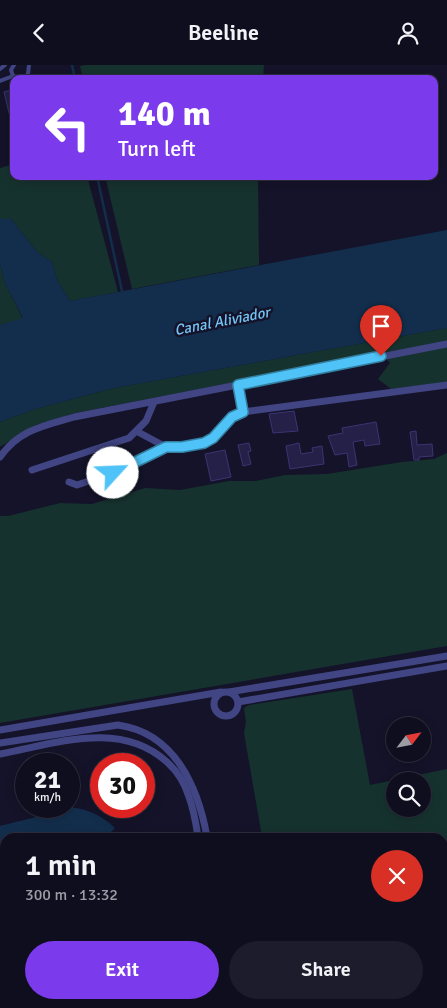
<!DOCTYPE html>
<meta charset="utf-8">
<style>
:root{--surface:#0f0e1f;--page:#1d1c2c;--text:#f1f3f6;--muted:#9b9ca4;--line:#2f2e3d;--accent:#7c3aed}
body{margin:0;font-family:Signika,sans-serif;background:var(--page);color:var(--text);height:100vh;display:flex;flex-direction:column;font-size:19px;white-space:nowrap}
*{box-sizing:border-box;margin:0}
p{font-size:16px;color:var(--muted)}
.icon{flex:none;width:28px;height:28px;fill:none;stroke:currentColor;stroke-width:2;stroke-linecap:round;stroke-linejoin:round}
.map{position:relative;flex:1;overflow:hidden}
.side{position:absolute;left:0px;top:768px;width:448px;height:176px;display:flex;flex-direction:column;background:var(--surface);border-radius:15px 15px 0 0;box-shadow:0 2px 12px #0003,0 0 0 1px var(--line)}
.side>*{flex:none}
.hud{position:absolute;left:10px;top:10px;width:428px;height:105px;border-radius:10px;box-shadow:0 2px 12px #0003,0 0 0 1px var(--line);background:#7c3aed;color:#fff;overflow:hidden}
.needle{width:32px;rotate:58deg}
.fabs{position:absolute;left:386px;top:652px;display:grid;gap:10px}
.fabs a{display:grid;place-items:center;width:45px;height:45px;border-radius:50%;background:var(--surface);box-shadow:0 2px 12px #0003,0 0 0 1px var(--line);font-size:25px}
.speed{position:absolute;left:15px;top:688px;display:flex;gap:10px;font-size:25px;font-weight:700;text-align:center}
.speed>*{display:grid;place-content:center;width:65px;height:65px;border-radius:50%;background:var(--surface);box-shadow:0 2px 12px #0003,0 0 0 1px var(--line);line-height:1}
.speed small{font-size:12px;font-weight:400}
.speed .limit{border:8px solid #d22;background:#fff;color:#111}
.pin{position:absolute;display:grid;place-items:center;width:42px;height:42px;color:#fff;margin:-51px -21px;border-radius:50% 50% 50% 0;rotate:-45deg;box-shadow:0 0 5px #0007}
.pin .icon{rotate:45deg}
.me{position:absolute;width:55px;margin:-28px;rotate:65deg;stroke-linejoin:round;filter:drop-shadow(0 0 4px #0008)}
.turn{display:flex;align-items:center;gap:18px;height:105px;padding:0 25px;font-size:22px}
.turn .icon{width:65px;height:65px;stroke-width:2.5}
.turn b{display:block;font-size:35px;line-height:42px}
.round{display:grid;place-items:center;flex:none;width:52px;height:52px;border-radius:26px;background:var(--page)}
.summary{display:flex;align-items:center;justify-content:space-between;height:85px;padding:0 25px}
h1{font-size:30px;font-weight:600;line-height:38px}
.primary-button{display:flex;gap:10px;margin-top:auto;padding:10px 25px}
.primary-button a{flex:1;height:58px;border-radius:30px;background:var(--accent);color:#fff;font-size:20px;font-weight:600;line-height:58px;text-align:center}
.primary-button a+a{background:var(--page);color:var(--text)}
header{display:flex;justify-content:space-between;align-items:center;height:65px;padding:0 25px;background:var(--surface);font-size:22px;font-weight:600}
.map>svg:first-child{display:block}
.green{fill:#16322f;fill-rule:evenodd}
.water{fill:#132e4c}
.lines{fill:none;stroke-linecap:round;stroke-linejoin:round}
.stream{stroke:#132e4c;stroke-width:2.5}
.building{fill:#252048;stroke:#3b3473}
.lane{stroke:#414584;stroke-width:4}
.street{stroke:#414584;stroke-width:7}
.secondary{stroke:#7b83f5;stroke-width:10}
.route-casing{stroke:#337fa1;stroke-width:12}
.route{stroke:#4fc3f7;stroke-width:9}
.labels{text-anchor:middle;stroke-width:5;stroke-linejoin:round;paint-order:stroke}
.water-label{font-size:15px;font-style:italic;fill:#73c4f5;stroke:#141329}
</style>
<header><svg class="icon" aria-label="back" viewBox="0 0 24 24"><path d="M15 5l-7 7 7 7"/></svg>Beeline<svg class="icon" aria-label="person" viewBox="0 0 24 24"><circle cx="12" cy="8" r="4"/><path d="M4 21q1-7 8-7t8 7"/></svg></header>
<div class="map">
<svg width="447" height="943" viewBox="0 0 447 943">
<rect width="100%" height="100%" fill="#141329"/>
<!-- green -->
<g class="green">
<polygon points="85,0 264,0 263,14 83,14 80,1"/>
<polygon points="14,99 14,111 87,111 118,227 70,236 57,215 52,197 37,187 11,154 0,154 0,103"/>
<polygon points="105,111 258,111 259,200 132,224"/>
<polygon points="0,199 5,218 23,254 0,260"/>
<polygon points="447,263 447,317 391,324 378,314 390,298 382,289 75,348 36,360 0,382 0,357 35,344 114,323"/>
<polygon points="447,388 447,581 0,658 0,451 8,451 60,438 92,439 145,423 180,425 229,416 256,416 285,410 327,409 402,397 434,394"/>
<path d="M 352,624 L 370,720 L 447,704 L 447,919 L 443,921 L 442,772 L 262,772 L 244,668 L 246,657 L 244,643 L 249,640 ZM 395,716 L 422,716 L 422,744 L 395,744 Z"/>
<polygon points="23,939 264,939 262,943 3,943"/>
<polygon points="276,939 367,939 333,943 303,941 285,943"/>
</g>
<!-- water -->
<g class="water">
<polygon points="0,154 11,154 37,187 52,197 57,215 70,236 447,165 447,263 114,323 35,344 0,357 0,260 23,253 5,218 0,199"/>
<path d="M 66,742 C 86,743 100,749 115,763 L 106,772 L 5,772 L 5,852 L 0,850 L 0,761 L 48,749 L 48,746 Z"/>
</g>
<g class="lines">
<!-- stream -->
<g class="stream">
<polyline points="72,0 75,14"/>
<polyline points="97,111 122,226"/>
</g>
</g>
<!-- building -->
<g class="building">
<polygon points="14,24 14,60 12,60 4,27"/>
<polygon points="294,346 298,366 273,368 269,349"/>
<polygon points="376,357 380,379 365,381 364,375 353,377 357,400 349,402 347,388 335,390 328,371 343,368 342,363"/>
<polygon points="416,366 417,380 432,379 433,391 419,392 419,395 414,395 410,367"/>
<polygon points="249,378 251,386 248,387 251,399 243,401 238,380"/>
<polygon points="299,378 301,389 313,387 312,383 322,381 324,399 290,404 286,381"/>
<polygon points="225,385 231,412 211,416 205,389"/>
</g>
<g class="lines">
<!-- lane -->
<g class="lane">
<polyline points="0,4 5,0"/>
<polyline points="13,11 11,5 14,0"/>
<polyline points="0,16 13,11 23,13 28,9 29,0"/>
</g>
<!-- street -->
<g class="street">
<polyline points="238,320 243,347 447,320"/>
<polyline points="138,367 166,382"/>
<path d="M 0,392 C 19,365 43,361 74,352 L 447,279"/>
<polyline points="32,405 129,373 146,356 154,337"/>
<polyline points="69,417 77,420 113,408 166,382 182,382 204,378 213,373 232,352 243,347"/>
<circle cx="226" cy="639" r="12"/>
<polyline points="229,627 447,591"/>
<polyline points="238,637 447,601"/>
<polyline points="0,665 221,627"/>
<path d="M 0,678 L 118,660 C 175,668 198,722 207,772"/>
<path d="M 0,689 C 55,679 120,654 167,697 C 177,706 185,719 189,732 C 194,745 196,759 198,772"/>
<polyline points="0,923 5,922"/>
<polyline points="0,931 5,930"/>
</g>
<!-- secondary -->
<g class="secondary">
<polyline points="442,925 447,924"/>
<polyline points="442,937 447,935"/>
<polyline points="370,943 393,939"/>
<polyline points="421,943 436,939"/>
</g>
</g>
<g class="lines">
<!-- route casing -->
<g class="route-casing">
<polyline id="route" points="113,408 166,382 182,382 204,378 213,373 232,352 243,347 238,320 381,291"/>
</g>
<!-- route -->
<use href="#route" class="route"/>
</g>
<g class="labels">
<!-- water labels -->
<g class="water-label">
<text transform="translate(222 256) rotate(-11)" y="5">Canal Aliviador</text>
</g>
</g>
</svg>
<div class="fabs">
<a><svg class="needle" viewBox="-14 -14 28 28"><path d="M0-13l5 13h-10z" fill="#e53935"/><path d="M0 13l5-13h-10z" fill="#9b9ca4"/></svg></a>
<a><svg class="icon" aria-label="search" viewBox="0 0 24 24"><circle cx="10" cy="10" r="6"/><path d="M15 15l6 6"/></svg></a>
</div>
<div class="speed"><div>21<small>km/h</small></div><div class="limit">30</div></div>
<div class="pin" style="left:381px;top:291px;background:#d93025"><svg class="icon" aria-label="arrive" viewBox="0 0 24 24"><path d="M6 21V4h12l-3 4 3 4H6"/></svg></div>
<svg class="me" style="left:113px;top:408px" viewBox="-20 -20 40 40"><circle r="19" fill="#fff"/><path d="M0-13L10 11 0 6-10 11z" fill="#4fc3f7"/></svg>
<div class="hud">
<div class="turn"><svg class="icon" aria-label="left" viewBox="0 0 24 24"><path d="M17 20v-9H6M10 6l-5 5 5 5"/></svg><div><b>140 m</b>Turn left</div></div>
</div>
<section class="side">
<div class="summary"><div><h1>1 min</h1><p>300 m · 13:32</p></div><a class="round" style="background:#d93025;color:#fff"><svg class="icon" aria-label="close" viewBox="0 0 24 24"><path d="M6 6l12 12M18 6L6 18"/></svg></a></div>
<div class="primary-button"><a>Exit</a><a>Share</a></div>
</section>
</div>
